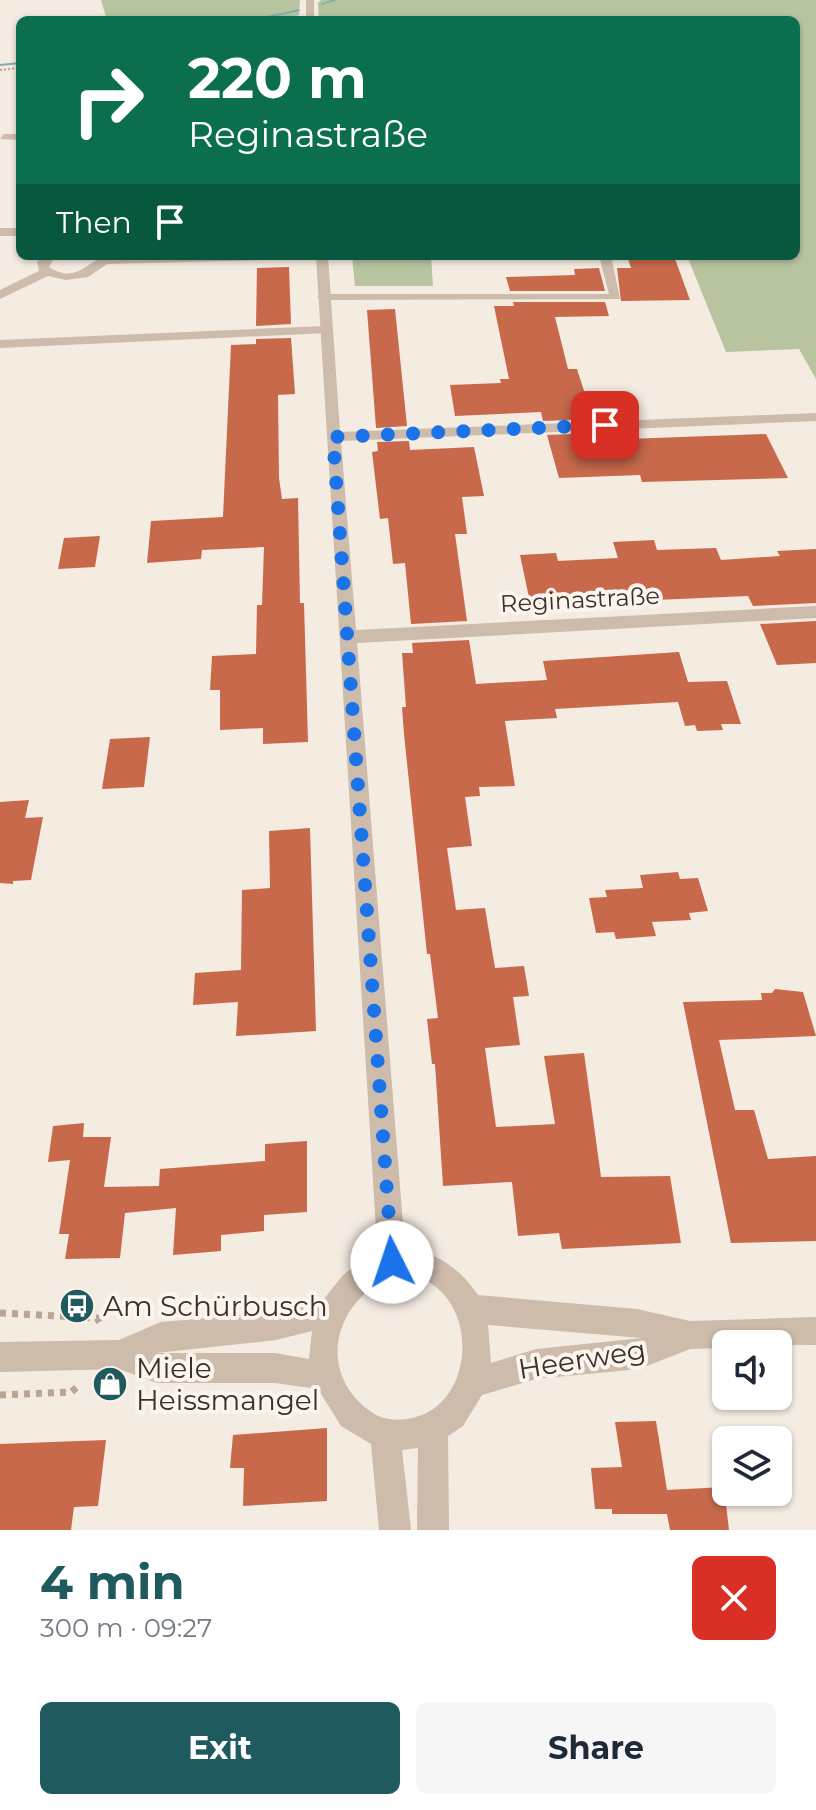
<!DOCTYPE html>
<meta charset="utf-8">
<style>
:root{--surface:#fff;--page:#f6f6f7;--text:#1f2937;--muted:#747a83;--accent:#1f5a5e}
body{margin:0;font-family:Montserrat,sans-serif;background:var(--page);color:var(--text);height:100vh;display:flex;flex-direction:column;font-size:30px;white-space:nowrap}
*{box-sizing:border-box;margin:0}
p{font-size:26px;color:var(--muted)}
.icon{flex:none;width:44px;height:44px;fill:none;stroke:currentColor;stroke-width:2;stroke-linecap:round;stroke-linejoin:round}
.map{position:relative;height:1530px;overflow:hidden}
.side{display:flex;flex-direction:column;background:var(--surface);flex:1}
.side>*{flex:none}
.banner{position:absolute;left:16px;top:16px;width:784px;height:244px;border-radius:12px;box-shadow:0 2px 6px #0004;background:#0b6e4f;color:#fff;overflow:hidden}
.buttons{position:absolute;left:712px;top:1330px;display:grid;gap:16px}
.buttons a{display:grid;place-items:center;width:80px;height:80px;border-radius:12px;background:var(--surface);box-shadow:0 2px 6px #0004;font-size:40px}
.pin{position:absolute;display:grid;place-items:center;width:68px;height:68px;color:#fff;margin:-34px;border-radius:16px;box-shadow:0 4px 12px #0006}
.me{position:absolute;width:88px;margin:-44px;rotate:356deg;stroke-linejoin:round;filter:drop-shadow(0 0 6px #0008)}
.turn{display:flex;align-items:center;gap:28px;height:168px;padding:0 40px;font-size:36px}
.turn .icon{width:104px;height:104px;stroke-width:2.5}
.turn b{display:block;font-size:56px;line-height:68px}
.then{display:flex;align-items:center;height:76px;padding:0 40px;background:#0003;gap:16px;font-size:30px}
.round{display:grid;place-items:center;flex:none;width:84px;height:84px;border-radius:12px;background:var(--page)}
.overview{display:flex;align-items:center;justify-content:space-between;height:136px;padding:0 40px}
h1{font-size:48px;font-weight:700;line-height:60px;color:var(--accent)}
.primary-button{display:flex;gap:16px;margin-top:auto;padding:16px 40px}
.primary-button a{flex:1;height:92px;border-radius:12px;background:var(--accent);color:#fff;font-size:32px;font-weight:700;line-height:92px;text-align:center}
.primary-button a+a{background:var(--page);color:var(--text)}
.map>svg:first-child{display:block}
.green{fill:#b8c4a0}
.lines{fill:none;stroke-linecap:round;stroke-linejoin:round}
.stream{fill:#7fb0b2;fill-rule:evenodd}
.building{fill:#c8694b}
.path-far1{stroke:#b9a596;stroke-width:2;stroke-dasharray:2 2;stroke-linecap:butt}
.path{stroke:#b9a596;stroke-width:7;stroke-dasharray:6 6;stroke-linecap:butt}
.service{fill:#cdbbac;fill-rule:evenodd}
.minor{fill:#cdbbac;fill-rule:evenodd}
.tertiary{fill:#cdbbac;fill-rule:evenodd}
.route{stroke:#1a73e8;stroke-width:14;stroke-dasharray:0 25.2}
.labels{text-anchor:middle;stroke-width:8;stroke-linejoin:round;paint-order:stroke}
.street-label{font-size:24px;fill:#3b302b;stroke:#fbf5ee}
.near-poi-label{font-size:28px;fill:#3b302b;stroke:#fbf5ee;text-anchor:start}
.near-street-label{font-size:28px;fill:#3b302b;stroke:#fbf5ee}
</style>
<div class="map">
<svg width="816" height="1530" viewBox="0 0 816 1530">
<rect width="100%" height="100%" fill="#f4ebe1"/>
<!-- green -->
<g class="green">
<polygon points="101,0 300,0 299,15 276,20 107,20"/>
<polygon points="321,0 816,0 816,379 799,349 726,352 687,256 796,256 796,20 319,20 318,3"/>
<polygon points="352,256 431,256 433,286 355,286"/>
</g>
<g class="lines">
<!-- stream -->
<g class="stream">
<polygon points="331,0 338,0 322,5 320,4"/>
<polygon points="299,9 300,11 257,20 249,20"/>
<polygon points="20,62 20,64 0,66 0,64"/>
</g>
</g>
<!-- building -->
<g class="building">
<polygon points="627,256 674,256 690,300 621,301 617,268 631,268"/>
<polygon points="289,267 291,324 256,326 257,268"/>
<polygon points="599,268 605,291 510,291 506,277 575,275 574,269"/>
<polygon points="513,302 605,302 609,316 555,317 568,369 577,369 593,419 543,421 541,412 455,416 450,385 501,383 500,379 509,379 494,306 514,306"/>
<polygon points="395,309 407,426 376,428 367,310"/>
<polygon points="291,338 295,394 278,395 279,478 282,499 298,498 300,603 304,603 308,742 263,744 263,728 220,730 220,690 210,690 212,656 256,654 257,605 262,605 264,547 202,550 201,559 147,563 151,521 223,517 231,345 256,344 256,339"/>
<polygon points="597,433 599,440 766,434 788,478 642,482 640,475 559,478 547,435"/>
<polygon points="409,441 410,450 474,447 484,496 462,497 467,534 455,534 467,621 411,624 405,563 393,564 388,518 380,519 372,452 378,451 377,442"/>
<polygon points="100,536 95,567 58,569 64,538"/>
<polygon points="654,540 657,550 716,548 721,560 780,556 777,551 816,549 816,603 753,606 748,596 655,600 653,594 560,600 561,606 531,607 520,555 556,553 558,561 618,558 613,542"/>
<polygon points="816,621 816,663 777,665 760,624"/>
<polygon points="469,640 476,684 547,680 543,661 679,652 688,682 727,681 741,724 721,724 723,730 697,731 695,725 685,726 678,702 555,709 557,718 505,721 515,786 479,787 480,796 465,797 472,846 447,848 456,910 485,908 495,968 524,966 529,996 513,997 520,1045 485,1048 496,1127 555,1124 544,1056 584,1053 601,1177 670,1176 681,1243 562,1249 559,1233 518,1236 512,1182 443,1186 435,1064 432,1064 427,1019 438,1018 430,954 427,954 404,734 402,707 406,707 402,653 413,653 412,643"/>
<polygon points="150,737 144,787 102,789 110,739"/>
<polygon points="29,800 25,818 43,817 31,880 13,881 13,884 0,883 0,802"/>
<polygon points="310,828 316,1031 236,1036 238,1002 193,1005 195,973 241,970 242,890 270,888 269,831"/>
<polygon points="678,872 680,879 698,878 708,911 689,913 691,920 652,922 656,936 616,939 614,932 596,933 589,898 607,897 605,890 643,888 640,875"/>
<polygon points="775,989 803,992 816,1036 719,1040 735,1110 754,1110 768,1159 816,1156 816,1241 731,1243 683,1002 762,1000 761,993 772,993"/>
<polygon points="84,1123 83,1137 111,1137 104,1187 159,1186 160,1169 265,1161 265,1144 307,1141 307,1212 264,1215 264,1231 221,1235 221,1251 173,1255 176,1208 125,1213 120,1258 65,1259 69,1234 59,1234 70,1160 48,1162 53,1126"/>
<polygon points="656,1421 667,1490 724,1487 729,1530 670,1530 667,1514 612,1514 612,1509 595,1509 591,1468 622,1467 615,1422"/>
<polygon points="327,1428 327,1501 243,1506 244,1468 230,1468 233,1435"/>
<polygon points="106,1440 98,1506 74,1507 71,1530 0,1530 0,1444"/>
</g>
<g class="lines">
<!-- path-far1 -->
<g class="path-far1">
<polyline points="274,20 293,19"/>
<polyline points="0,70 20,68"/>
</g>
<!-- path -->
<g class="path">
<polyline points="0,1313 97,1318 102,1326"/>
<polyline points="0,1395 71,1392 80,1385"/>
</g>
<!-- service -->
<g class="service">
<polygon points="606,257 612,260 620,299 323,300 317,297 323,294 609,294 600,260"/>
<polygon points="325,326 331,330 329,333 0,348 0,340"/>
</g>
<!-- minor -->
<g class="minor">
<rect x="306" y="0" width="8" height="20"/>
<polygon points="20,134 20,140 0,139 4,134"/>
<rect x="0" y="228" width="20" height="8"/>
<path d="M 42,256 L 55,256 L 49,267 C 75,283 83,266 103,256 L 275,256 L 269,260 L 107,264 L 88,277 L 66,280 L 48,276 L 0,299 L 0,290 L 39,271 L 37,262 Z"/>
<polygon points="316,256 328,256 340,432 816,413 816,421 341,441 356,630 816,606 816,618 357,643 406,1262 402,1272 392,1276 382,1272 378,1262"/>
</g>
<!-- tertiary -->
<path class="tertiary" d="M 392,1248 C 430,1248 457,1264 478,1295 L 637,1309 L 690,1321 L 816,1317 L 816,1345 L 726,1344 L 726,1348 L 690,1349 L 639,1369 L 536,1379 L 482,1395 L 463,1426 L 448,1436 L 449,1530 L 417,1530 L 418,1448 L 402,1450 L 411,1530 L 379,1530 L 371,1444 L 341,1426 L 318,1389 L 275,1383 L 157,1383 L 119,1369 L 0,1372 L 0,1342 L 119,1340 L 161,1322 L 276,1312 L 324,1299 L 343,1275 L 361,1261 ZM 392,1276 C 400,1276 410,1274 417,1277 C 482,1298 476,1410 407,1419 C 391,1421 380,1419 367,1409 C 315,1367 337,1300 392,1276 ZM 488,1325 L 642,1338 L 536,1349 L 491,1363 ZM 312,1331 L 309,1359 L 275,1353 L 156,1353 L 276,1340 Z"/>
</g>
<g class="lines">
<!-- route -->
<polyline class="route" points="392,1262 333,437 605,425"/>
</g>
<!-- icons -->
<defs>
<g id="bus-disc" transform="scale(1.8)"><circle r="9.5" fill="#1f5a5e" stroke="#fbf5ee"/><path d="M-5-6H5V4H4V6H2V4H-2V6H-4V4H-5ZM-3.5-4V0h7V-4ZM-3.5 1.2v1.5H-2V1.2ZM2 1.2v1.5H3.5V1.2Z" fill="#fff"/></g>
<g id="shop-disc" transform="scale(1.8)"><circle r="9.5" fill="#1f5a5e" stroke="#fbf5ee"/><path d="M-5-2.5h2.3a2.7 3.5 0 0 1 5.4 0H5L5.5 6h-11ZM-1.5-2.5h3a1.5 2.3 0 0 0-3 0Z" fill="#fff"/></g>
</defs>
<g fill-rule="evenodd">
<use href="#bus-disc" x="77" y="1306"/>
<use href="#shop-disc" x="110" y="1384"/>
</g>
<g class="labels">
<!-- street labels -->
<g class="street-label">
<text transform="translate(580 600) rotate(-3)" y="8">Reginastraße</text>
</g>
<!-- near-poi labels -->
<g class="near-poi-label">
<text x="103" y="1316">Am Schürbusch</text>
<text x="136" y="1378">Miele<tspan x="136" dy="32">Heissmangel</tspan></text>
</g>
<!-- near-street labels -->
<g class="near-street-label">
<text transform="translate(582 1359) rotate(-9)" y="10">Heerweg</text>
</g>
</g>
</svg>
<div class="buttons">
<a><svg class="icon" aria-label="sound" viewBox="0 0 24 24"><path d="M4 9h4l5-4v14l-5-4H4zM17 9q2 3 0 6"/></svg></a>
<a><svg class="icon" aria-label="layers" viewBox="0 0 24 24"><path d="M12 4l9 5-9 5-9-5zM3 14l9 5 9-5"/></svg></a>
</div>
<div class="pin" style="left:605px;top:425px;background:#d93025"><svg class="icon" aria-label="arrive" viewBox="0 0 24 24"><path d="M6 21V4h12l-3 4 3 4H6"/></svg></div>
<svg class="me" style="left:392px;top:1262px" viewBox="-20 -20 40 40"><circle r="19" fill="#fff"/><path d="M0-13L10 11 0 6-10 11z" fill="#1a73e8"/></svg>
<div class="banner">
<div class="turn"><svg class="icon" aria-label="right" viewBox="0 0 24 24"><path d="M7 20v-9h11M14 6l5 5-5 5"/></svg><div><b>220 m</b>Reginastraße</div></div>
<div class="then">Then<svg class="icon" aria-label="arrive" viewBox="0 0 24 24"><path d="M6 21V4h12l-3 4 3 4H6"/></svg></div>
</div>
</div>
<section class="side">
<div class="overview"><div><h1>4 min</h1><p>300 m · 09:27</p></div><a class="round" style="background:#d93025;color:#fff"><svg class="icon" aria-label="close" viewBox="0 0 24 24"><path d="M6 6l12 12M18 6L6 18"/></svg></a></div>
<div class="primary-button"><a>Exit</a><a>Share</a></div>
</section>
